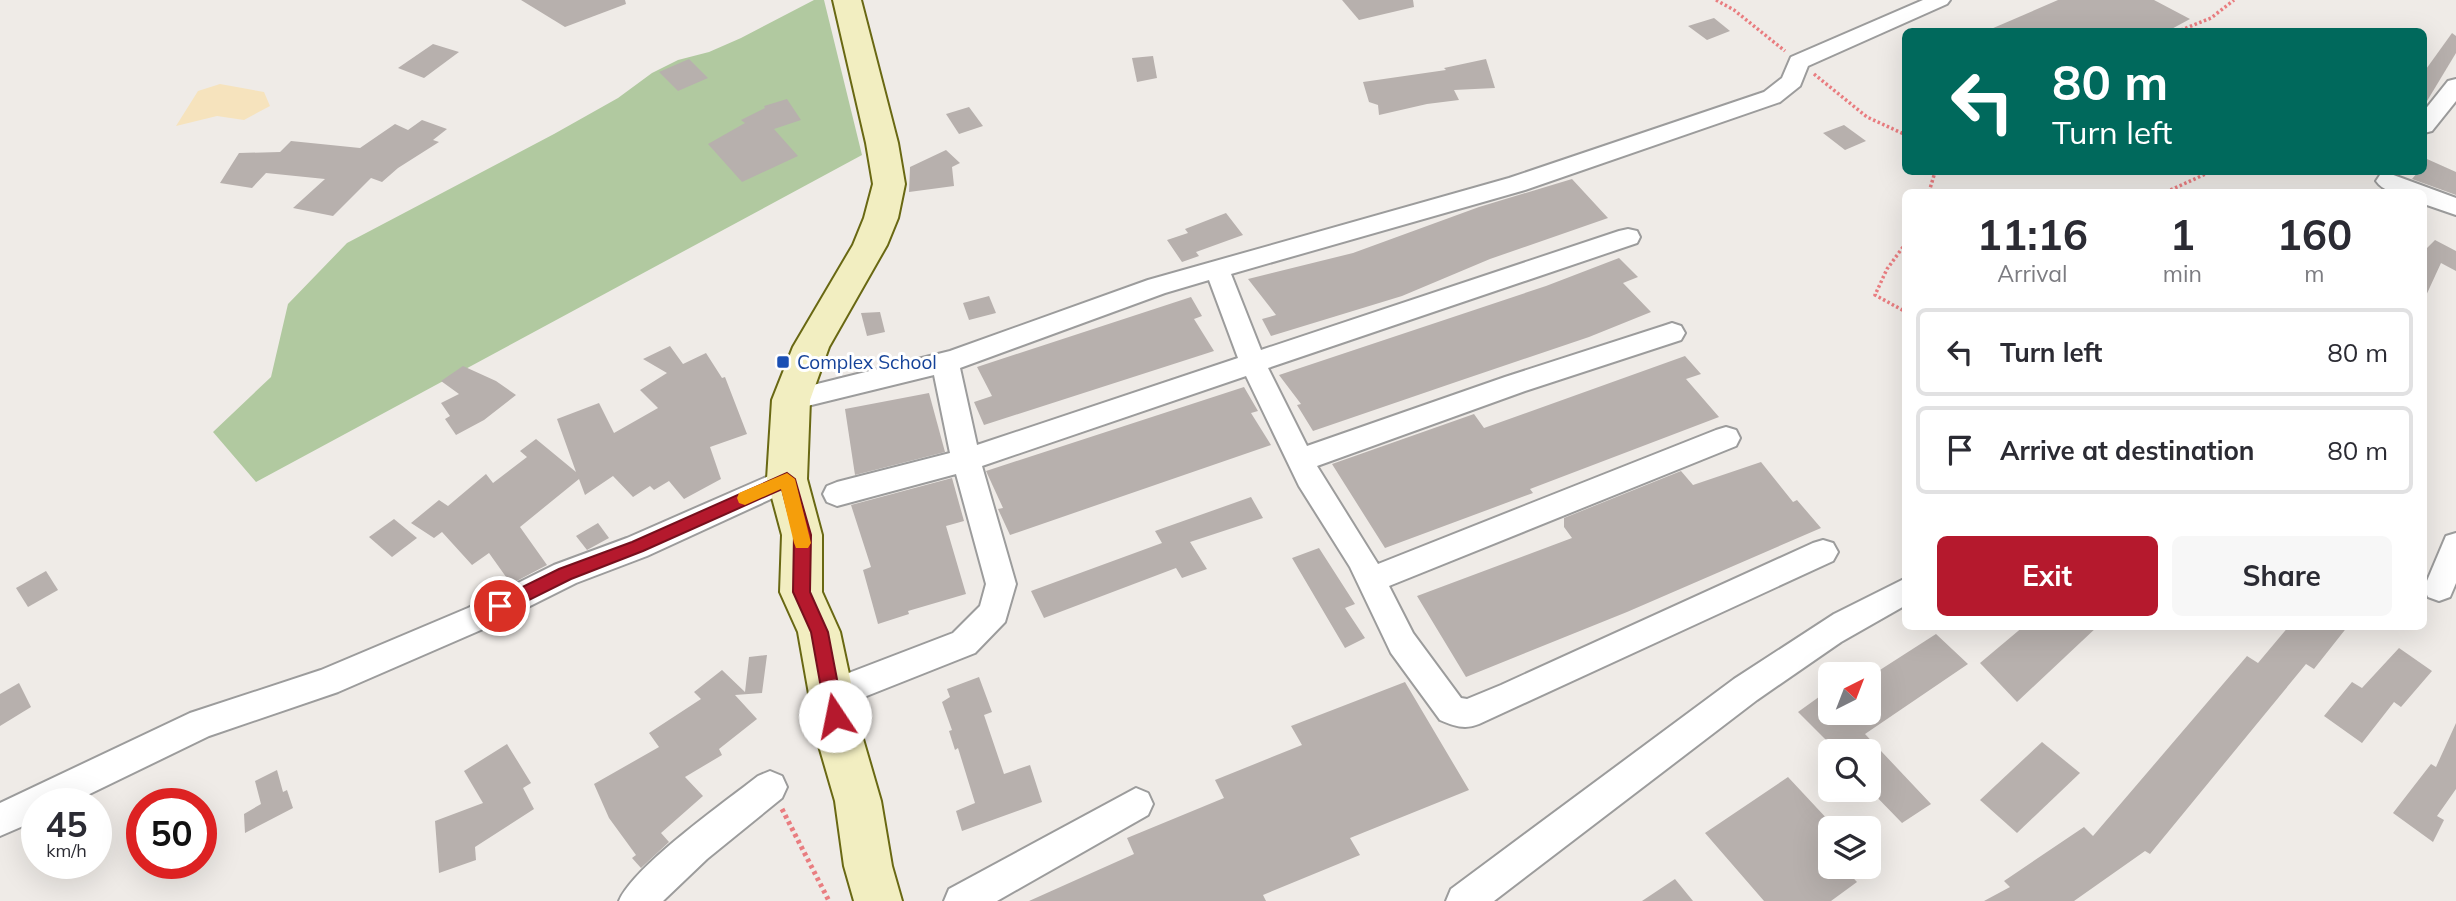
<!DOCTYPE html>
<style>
:root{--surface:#fff;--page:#f7f7f7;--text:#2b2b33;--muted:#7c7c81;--line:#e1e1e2;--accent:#b5192d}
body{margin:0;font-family:Mulish,sans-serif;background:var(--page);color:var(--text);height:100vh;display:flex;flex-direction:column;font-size:26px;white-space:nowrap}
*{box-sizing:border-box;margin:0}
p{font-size:23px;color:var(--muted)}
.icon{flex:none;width:38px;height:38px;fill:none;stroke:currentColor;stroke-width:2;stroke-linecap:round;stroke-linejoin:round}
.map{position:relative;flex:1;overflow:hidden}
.details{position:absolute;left:1902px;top:189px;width:525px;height:441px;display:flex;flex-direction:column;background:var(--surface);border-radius:10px;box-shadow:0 7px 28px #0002}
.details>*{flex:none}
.banner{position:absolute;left:1902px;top:28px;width:525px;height:147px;border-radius:10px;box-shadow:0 7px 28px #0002;background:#00695c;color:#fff;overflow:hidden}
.needle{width:46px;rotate:42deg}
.tools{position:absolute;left:1818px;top:662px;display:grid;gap:14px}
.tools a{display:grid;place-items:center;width:63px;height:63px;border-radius:10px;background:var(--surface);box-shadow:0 7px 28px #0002;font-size:35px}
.speed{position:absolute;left:21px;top:788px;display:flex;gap:14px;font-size:35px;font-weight:700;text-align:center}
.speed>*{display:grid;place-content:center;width:91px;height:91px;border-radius:50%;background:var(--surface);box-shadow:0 7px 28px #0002;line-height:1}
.speed small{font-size:18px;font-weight:400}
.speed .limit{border:10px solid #d22;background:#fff;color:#111}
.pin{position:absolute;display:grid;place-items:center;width:60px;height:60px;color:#fff;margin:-30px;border:4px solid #fff;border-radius:50%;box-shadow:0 2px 7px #0007}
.me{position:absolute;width:77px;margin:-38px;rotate:349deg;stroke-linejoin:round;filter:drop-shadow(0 0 5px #0008)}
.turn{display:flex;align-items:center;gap:24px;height:147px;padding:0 35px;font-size:32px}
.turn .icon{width:91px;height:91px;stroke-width:2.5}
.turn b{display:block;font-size:49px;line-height:60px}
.eta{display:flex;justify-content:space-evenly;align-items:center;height:119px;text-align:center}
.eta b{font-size:42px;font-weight:700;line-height:49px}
.cta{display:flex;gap:14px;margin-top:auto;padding:14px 35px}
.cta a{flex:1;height:80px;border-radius:10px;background:var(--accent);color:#fff;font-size:28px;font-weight:700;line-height:80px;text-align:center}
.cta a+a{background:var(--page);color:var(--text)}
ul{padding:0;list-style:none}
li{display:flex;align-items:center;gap:21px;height:88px;margin:0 14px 10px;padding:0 21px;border:4px solid var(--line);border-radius:10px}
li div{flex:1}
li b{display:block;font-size:26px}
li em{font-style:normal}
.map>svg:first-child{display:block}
.forest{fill:#b1c9a0}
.sand{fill:#f6e3bd}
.building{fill:#b7b0ad}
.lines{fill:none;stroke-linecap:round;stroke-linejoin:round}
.street-casing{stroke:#9c9c9c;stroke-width:4}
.secondary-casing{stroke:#696813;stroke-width:4}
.path-far1{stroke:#e97d80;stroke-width:3.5;stroke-dasharray:2.5 2.5;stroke-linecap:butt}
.path{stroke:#e97d80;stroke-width:5;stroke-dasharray:3.5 3.5;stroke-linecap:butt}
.street{fill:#fff;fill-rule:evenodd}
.secondary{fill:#f2eec1;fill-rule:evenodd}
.route{fill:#b5192d;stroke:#76101d;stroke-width:2}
.slow{fill:#f59e0b}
.transit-dot{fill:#1a4fb4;stroke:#fff;stroke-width:2.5}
.labels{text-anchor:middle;stroke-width:6;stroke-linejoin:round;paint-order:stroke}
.transit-label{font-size:19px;fill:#164399;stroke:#fff;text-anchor:start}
</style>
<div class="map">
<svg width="2456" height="901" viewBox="0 0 2456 901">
<rect width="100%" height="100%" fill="#efebe7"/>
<!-- forest -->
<polygon class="forest" points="814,0 824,0 862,155 256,482 213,432 271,377 288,304 347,243 554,134 618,98 652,73 678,60 709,52 741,38"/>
<!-- sand -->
<polygon class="sand" points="220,84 264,92 270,106 244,120 217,116 176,126 198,91"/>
<!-- building -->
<g class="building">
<polygon points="521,0 625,0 626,4 565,27"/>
<polygon points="1342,0 1413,0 1414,7 1359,20"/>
<polygon points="2058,0 2154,0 2190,19 2166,32 1984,32"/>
<polygon points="1714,18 1730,31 1707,40 1688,26"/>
<polygon points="2452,33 2456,36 2456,53 2424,106 2424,72"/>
<polygon points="433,44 459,52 424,78 398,68"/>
<polygon points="1153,56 1157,78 1137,82 1132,58"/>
<polygon points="689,59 708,78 678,91 659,72"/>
<polygon points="1486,59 1495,88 1454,90 1459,100 1427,104 1379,115 1378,105 1369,102 1363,82 1446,70 1444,68"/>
<polygon points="787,99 801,120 774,129 798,156 742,182 708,144 745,123 741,120 765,108 764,106"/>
<polygon points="969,107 983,126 959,134 946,114"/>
<polygon points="422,120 447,129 433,140 439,142 398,168 382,182 371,178 333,216 293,208 325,179 266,173 252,188 220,183 239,153 280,152 291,141 360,148 395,124 408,130"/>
<polygon points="1844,125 1866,141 1845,150 1823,133"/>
<polygon points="946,150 960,163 952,167 954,186 909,192 910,167"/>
<polygon points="2427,159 2456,172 2456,195 2412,179 2418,172 2424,172"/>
<polygon points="1572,179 1608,218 1490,259 1402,296 1271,336 1262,319 1276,315 1248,279 1353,253 1479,207"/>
<polygon points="1226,213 1243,235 1196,252 1199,256 1182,262 1167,240 1188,233 1185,229"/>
<polygon points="2435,240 2456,251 2456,271 2441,263 2424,300 2424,251"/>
<polygon points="1619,258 1638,277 1623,283 1651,312 1589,337 1456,382 1313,431 1297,405 1301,404 1279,375 1546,286"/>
<polygon points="989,296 996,313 969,320 963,303"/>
<polygon points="1191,297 1202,316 1194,319 1214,351 984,425 974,402 992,396 977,367"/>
<polygon points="880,312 885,332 867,336 861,313"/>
<polygon points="670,346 683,364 706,353 722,378 725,377 747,434 710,447 721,479 684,499 669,481 654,490 650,486 633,497 613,476 585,495 579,479 520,527 547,565 511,584 489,553 472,565 442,532 434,538 411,523 439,500 448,506 486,474 493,483 527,457 520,451 536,439 576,472 557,419 599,403 614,433 658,408 640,390 667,373 643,359"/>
<polygon points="1685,356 1701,374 1686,379 1719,417 1530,489 1533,493 1385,548 1332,464 1474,414 1484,428"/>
<polygon points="463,366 496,381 516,395 484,420 456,435 445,419 450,416 441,403 459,394 441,381"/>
<polygon points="1244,387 1258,411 1251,413 1271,445 1010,535 998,509 1003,508 986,471"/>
<polygon points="929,393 945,452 855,475 845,409"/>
<polygon points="1761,462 1793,502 1797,500 1821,528 1627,612 1466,677 1417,596 1572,538 1564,527 1564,518 1681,471 1693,485"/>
<polygon points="952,478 964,521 946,526 966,594 908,611 909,614 878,624 863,570 871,567 851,505"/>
<polygon points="1251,497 1263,518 1190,542 1207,569 1182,578 1176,568 1044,618 1031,591 1162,543 1155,531"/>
<polygon points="394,519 417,538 392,557 369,537"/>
<polygon points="598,523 609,538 587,550 576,536"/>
<polygon points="1319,548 1355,604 1345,608 1365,638 1345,648 1292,558"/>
<polygon points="46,571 58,590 28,607 16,588"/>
<polygon points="2024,626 2098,626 2017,702 1980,663"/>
<polygon points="2289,626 2348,626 2314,669 2306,664 2150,854 2145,851 2074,901 1984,901 2010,887 2004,881 2084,827 2093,836 2247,656 2258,663"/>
<polygon points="1936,634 1968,664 1865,734 1931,804 1902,823 1869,789 1869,751 1837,751 1798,712 1830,689 1830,712 1869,712 1869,677"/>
<polygon points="2399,648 2432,671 2401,707 2394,702 2362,743 2324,716 2352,682 2362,688"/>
<polygon points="767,655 762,693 735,695 757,719 719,749 722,755 685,777 703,796 661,833 669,842 641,868 632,858 636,855 609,818 594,784 659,747 649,733 701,699 694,692 722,670 745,692 749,657"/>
<polygon points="979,677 992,712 984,715 1004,774 1030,765 1042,802 962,831 956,811 975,803 958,748 955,750 949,731 952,730 942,702 950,697 947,689"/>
<polygon points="1405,682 1469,790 1350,838 1360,855 1263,895 1266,901 1029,901 1134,854 1127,838 1224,798 1215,780 1302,745 1291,726"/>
<polygon points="19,683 31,707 0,726 0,694"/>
<polygon points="2456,723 2456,789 2437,816 2444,820 2433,842 2393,813 2431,764 2436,767"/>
<polygon points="2042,742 2080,773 2017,833 1980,800"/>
<polygon points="507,744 531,783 523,788 534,809 475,847 476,860 439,873 435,821 483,803 464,771"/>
<polygon points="277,770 283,792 287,790 293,808 245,833 244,814 261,804 255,781"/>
<polygon points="1788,777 1830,822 1830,866 1842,866 1857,882 1831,901 1764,901 1705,833"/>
<polygon points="1675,879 1693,901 1642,901"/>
</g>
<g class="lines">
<!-- street casing -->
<g class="street-casing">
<g id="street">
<path d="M 1923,0 L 1950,0 L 1947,4 L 1808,66 L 1800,86 L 1780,102 L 1525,190 L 1231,274 L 1261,350 L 1619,231 L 1628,229 L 1637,231 L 1640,237 L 1637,243 L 1268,368 L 1307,446 L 1505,377 L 1663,326 L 1672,323 L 1681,326 L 1685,333 L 1681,340 L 1525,391 L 1317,466 L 1378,564 L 1716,430 L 1726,427 L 1736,430 L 1740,438 L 1736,446 L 1389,586 L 1413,633 L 1461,698 L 1467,699 L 1501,685 L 1813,543 L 1823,540 L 1833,543 L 1838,552 L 1833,561 L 1479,724 C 1465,730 1454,726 1440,720 L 1391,653 L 1350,567 L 1299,486 L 1246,376 L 982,466 L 1016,584 L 1005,622 L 975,653 L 854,701 L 831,708 L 820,704 L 815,694 L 820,684 L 953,633 L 980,606 L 986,584 L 956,474 L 837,506 L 827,502 L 823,494 L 827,486 L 837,482 L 950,453 L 934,375 L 791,410 L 781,407 L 777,400 L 781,393 L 950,351 L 1148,280 L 1509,178 L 1764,92 L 1782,78 L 1791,57 ZM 1209,280 L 1238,358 L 977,445 L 960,368 L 1165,293 Z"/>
<polygon points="2456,79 2456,101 2432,131 2424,133 2424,111 2448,81"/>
<path d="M 2388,173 L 2456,198 L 2456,215 L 2424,204 L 2424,192 C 2408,192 2386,196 2376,181 L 2380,175 Z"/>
<polygon points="787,468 797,471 801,479 797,487 647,556 576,583 490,626 338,692 209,736 71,803 37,803 37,820 0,836 0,803 190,713 321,670 468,608 554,565 627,538"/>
<polygon points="2456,533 2456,583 2450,597 2439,601 2428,597 2424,588 2446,536"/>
<polygon points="1906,578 1906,605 1841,642 1757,700 1494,901 1446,901 1451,889 1734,679 1834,614"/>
<path d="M 770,771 L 782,776 L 787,787 L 782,798 L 707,859 L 663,901 L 619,901 C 634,866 725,802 758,776 Z"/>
<polygon points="1136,788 1148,793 1153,804 1148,815 997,901 944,901 949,889"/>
</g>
</g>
<!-- secondary casing -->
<g class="secondary-casing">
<polygon id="secondary" points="833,0 861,0 898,143 905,184 898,218 887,245 829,347 810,400 807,479 822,535 822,592 840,632 863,739 881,801 892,866 902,901 854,901 844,866 835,801 817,739 798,632 780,592 782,535 767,479 772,400 793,347 853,245 864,218 873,184 866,143"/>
</g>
<!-- path-far1 -->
<g class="path-far1">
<polyline points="1716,0 1734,10 1785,51"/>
<polyline points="2176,32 2211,18 2234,0"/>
<polyline points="1814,74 1867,117 1906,135"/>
<polyline points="1929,192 1935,172"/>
<polyline points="2166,192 2210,172"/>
<polyline points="1906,243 1887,269 1875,295 1906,312"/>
</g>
<!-- path -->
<polyline class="path" points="782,809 829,901"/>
<!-- street -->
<use href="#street" class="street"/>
<!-- secondary -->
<use href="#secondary" class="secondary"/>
</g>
<!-- route -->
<polygon class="route" points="787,473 795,479 811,535 810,592 828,632 844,716 842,722 835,725 829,722 826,716 811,632 793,592 794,535 782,489 643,551 571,579 507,611 500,614 494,611 492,606 494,601 559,569 632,542"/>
<!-- slow -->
<polygon class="slow" points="787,473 795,479 811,543 808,548 796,548 794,543 781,489 745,505 739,503 737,498 739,493"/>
<!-- markers -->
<rect class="transit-dot" x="776" y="355" width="14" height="14" rx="3.5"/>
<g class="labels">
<!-- transit labels -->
<g class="transit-label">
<text x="797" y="369">Complex School</text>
</g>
</g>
</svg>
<div class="tools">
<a><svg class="needle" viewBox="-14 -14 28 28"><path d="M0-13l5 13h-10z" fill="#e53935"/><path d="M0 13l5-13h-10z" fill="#7c7c81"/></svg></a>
<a><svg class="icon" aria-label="search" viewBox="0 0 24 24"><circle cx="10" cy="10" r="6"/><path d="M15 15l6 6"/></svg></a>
<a><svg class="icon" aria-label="layers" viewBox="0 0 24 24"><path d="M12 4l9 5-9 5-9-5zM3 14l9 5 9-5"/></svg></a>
</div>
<div class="speed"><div>45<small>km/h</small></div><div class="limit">50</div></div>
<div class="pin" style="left:500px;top:606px;background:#d93025"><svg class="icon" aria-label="arrive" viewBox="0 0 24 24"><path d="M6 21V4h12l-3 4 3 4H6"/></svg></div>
<svg class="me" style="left:835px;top:716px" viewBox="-20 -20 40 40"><circle r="19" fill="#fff"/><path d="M0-13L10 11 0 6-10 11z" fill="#b5192d"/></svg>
<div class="banner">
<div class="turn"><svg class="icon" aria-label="left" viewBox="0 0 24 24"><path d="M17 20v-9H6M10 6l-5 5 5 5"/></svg><div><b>80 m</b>Turn left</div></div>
</div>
<section class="details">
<div class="eta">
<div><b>11:16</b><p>Arrival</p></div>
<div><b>1</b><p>min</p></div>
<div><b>160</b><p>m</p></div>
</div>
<ul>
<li><svg class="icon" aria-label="left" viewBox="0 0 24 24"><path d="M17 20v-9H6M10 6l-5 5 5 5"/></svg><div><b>Turn left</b></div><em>80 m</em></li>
<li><svg class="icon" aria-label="arrive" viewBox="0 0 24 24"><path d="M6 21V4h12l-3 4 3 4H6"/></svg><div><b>Arrive at destination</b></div><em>80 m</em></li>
</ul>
<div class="cta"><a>Exit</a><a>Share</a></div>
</section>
</div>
